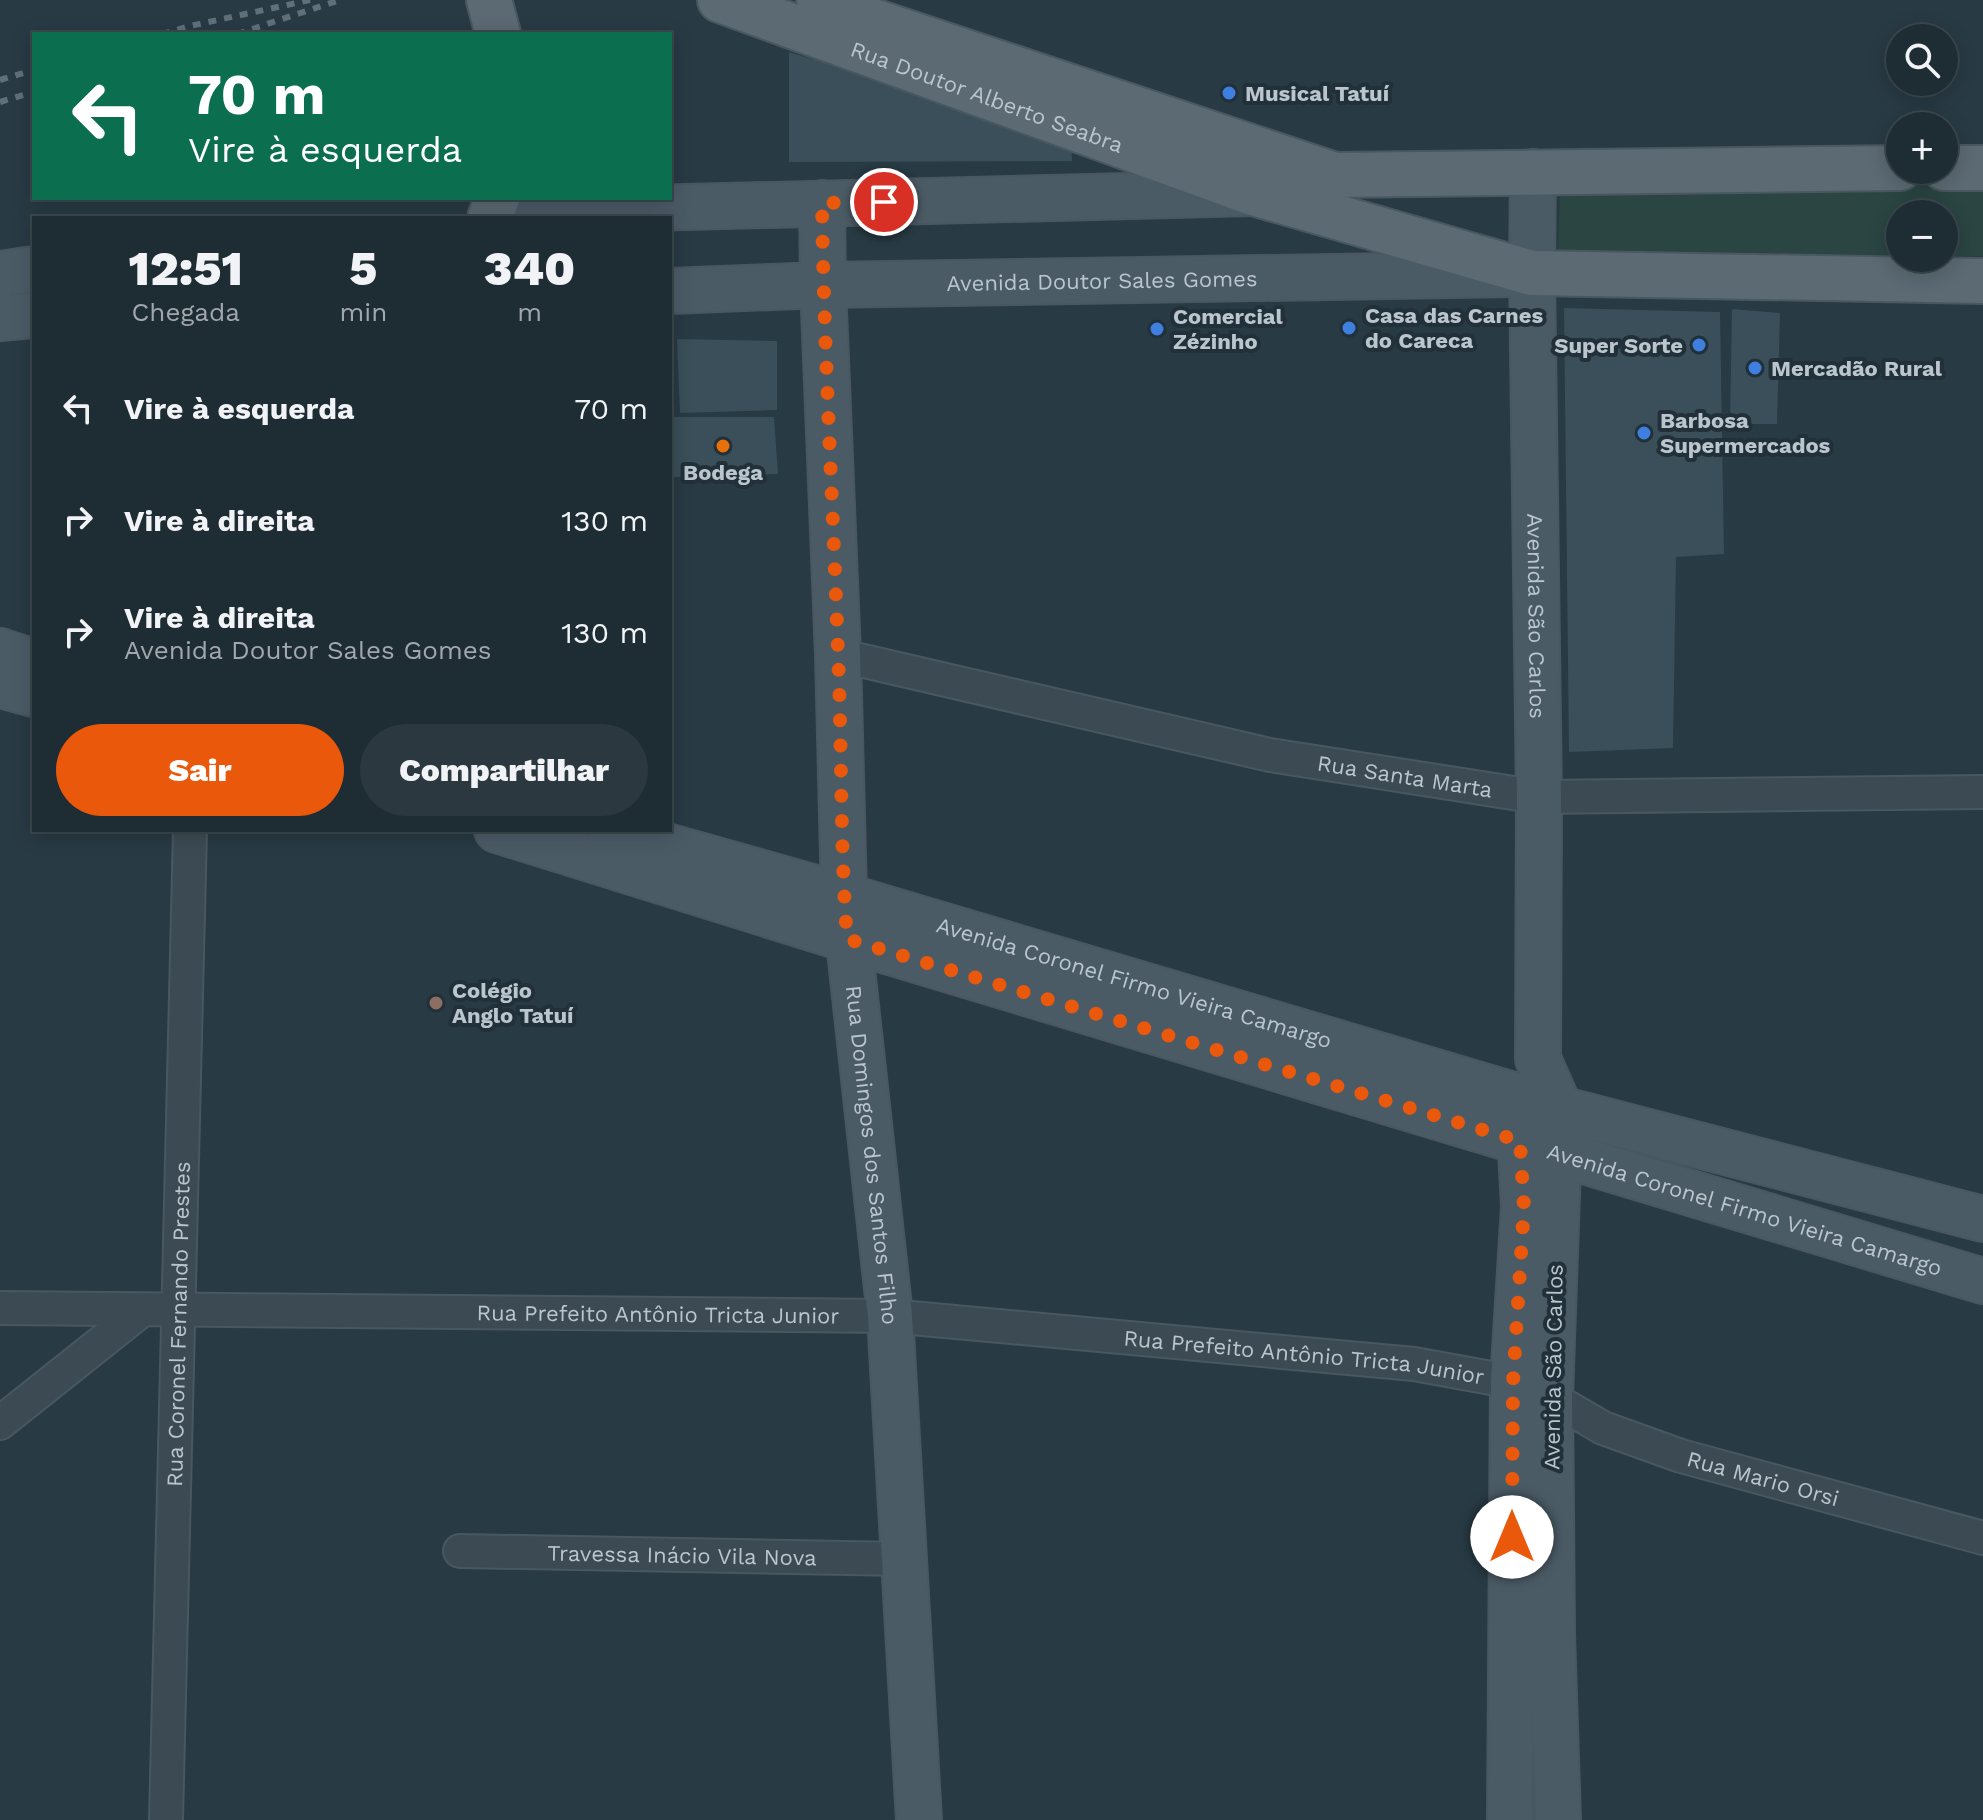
<!DOCTYPE html>
<html lang="pt">
<meta charset="utf-8">
<style>
:root{--surface:#1e2c33;--page:#2b383f;--text:#f1f3f6;--muted:#a1a7ac;--line:#3c484e;--accent:#ea580c}
body{margin:0;font-family:"Work Sans",sans-serif;background:var(--page);color:var(--text);height:100vh;display:flex;flex-direction:column;font-size:30px;white-space:nowrap}
*{box-sizing:border-box;margin:0}
p{font-size:26px;color:var(--muted)}
.icon{flex:none;width:44px;height:44px;fill:none;stroke:currentColor;stroke-width:2;stroke-linecap:round;stroke-linejoin:round}
.map{position:relative;flex:1;overflow:hidden}
.sheet{position:absolute;left:32px;top:216px;width:640px;height:616px;display:flex;flex-direction:column;background:var(--surface);border-radius:0px;box-shadow:0 4px 20px #0003,0 0 0 2px var(--line)}
.sheet>*{flex:none}
.hud{position:absolute;left:32px;top:32px;width:640px;height:168px;border-radius:0px;box-shadow:0 4px 20px #0003,0 0 0 2px var(--line);background:#0b6e4f;color:#fff;overflow:hidden}
.fabs{position:absolute;left:1886px;top:24px;display:grid;gap:16px}
.fabs a{display:grid;place-items:center;width:72px;height:72px;border-radius:50%;background:var(--surface);box-shadow:0 4px 20px #0003,0 0 0 2px var(--line);font-size:40px}
.pin{position:absolute;display:grid;place-items:center;width:68px;height:68px;color:#fff;margin:-34px;border:4px solid #fff;border-radius:50%;box-shadow:0 2px 8px #0007}
.me{position:absolute;width:88px;margin:-44px;rotate:0deg;stroke-linejoin:round;filter:drop-shadow(0 0 6px #0008)}
.turn{display:flex;align-items:center;gap:28px;height:168px;padding:0 24px;font-size:36px}
.turn .icon{width:104px;height:104px;stroke-width:2.5}
.turn b{display:block;font-size:56px;line-height:68px}
.eta{display:flex;justify-content:space-evenly;align-items:center;height:136px;text-align:center}
.eta b{font-size:48px;font-weight:800;line-height:56px}
.action{display:flex;gap:16px;margin-top:auto;padding:16px 24px}
.action a{flex:1;height:92px;border-radius:48px;background:var(--accent);color:#fff;font-size:32px;font-weight:800;line-height:92px;text-align:center}
.action a+a{background:var(--page);color:var(--text)}
ul{padding:0;list-style:none}
li{display:flex;align-items:center;gap:24px;height:112px;padding:0 24px}
li div{flex:1}
li b{display:block;font-size:30px}
li em{font-style:normal}
.map>svg:first-child{display:block}
.green{fill:#2a4542}
.building{fill:#3a4f59}
.lines{fill:none;stroke-linecap:round;stroke-linejoin:round}
.minor-casing{stroke:#495760;stroke-width:36}
.secondary-casing{stroke:#495760;stroke-width:48}
.primary-casing{stroke:#495760;stroke-width:48}
.minor{stroke:#3c4b53;stroke-width:32}
.secondary{stroke:#4b5b66;stroke-width:44}
.primary{stroke:#5b6a73;stroke-width:44}
.rail{stroke:#5f707a;stroke-width:6;stroke-dasharray:8 8;stroke-linecap:butt}
.route{stroke:#ea580c;stroke-width:14;stroke-dasharray:0 25.2}
.shop-dot{fill:#3f7fe0;stroke:#213039;stroke-width:3}
.food-dot{fill:#e8710a;stroke:#213039;stroke-width:3}
.education-dot{fill:#8d6e63;stroke:#213039;stroke-width:3}
.labels{text-anchor:middle;stroke-width:8;stroke-linejoin:round;paint-order:stroke}
.poi-label{font-size:22px;font-weight:bold;fill:#bac5cd;stroke:#213039;text-anchor:start}
.street-label{font-size:22px;fill:#bac5cd;stroke:#213039}
</style>
<div class="map">
<svg width="1983" height="1820" viewBox="0 0 1983 1820">
<rect width="100%" height="100%" fill="#283a44"/>
<!-- green -->
<polygon class="green" points="1983,186 1983,256 1944,256 1944,214 1900,214 1900,255 1558,253 1560,188"/>
<!-- building -->
<g class="building">
<polygon points="789,52 1071,138 1072,161 789,162"/>
<polygon points="1564,308 1720,312 1724,554 1676,557 1673,748 1569,752"/>
<polygon points="1732,309 1780,313 1777,424 1730,424"/>
<polygon points="677,339 777,341 777,410 680,413"/>
<polygon points="670,417 774,417 778,474 670,477"/>
</g>
<g class="lines">
<!-- minor casing -->
<g class="minor-casing">
<g id="minor">
<path id="s1" d="M 838,655 L 1270,755 L 1539,797 L 1983,792"/>
<path id="s2" d="M 0,1308 L 890,1316 L 1414,1364 L 1513,1382 L 1550,1397 L 1603,1428 L 1681,1456 L 1983,1538"/>
<polyline points="0,1423 142,1310"/>
<path id="s3" d="M 460,1551 L 903,1559"/>
<path id="s4" d="M 166,1820 L 190,830"/>
</g>
</g>
<!-- secondary casing -->
<g class="secondary-casing">
<g id="secondary">
<path id="s5" d="M 1533,172 L 1532,273 L 1539,797 L 1538,1059 L 1560,1109 L 1550,1397 L 1552,1633 L 1558,1820"/>
<path id="s6" d="M 822,203 L 823,285 L 838,655 L 844,896 L 890,1316 L 919,1820"/>
<polyline points="510,218 607,209 1253,193"/>
<polyline points="0,274 34,269"/>
<path id="s7" d="M 670,291 L 823,285 L 1515,274"/>
<polyline points="0,318 34,315"/>
<polyline points="0,651 34,662"/>
<polyline points="0,685 34,694"/>
<path id="s8" d="M 497,830 L 847,939 L 1983,1281"/>
<path id="s9" d="M 610,830 L 844,896 L 1560,1109 L 1983,1219"/>
<polyline points="1510,1820 1513,1382 1524,1207 1519,1113"/>
</g>
</g>
<!-- primary casing -->
<g class="primary-casing">
<g id="primary">
<polyline points="489,0 498,34"/>
<path id="s10" d="M 720,0 L 1253,193 L 1532,273 L 1983,281"/>
<polyline points="819,0 834,8 1335,175"/>
<polyline points="1944,168 1983,168"/>
<polyline points="1256,193 1335,175 1900,168"/>
<polyline points="490,218 497,198"/>
</g>
</g>
<!-- minor -->
<use href="#minor" class="minor"/>
<!-- secondary -->
<use href="#secondary" class="secondary"/>
<!-- primary -->
<use href="#primary" class="primary"/>
<!-- rail -->
<g class="rail">
<polyline points="162,34 190,26 310,0"/>
<polyline points="237,34 340,0"/>
<polyline points="0,80 34,70"/>
<polyline points="0,102 34,92"/>
</g>
</g>
<g class="lines">
<!-- route -->
<path class="route" d="M 884,202 L 822,203 C 824,353 833,503 838,653 C 842,748 840,844 847,939 L 1520,1141 L 1524,1207 L 1513,1382 L 1512,1537"/>
</g>
<!-- markers -->
<g class="shop-dot">
<circle cx="1229" cy="93" r="8"/>
<circle cx="1349" cy="328" r="8"/>
<circle cx="1157" cy="329" r="8"/>
<circle cx="1699" cy="345" r="8"/>
<circle cx="1755" cy="368" r="8"/>
<circle cx="1644" cy="433" r="8"/>
</g>
<circle class="food-dot" cx="723" cy="446" r="8"/>
<circle class="education-dot" cx="436" cy="1003" r="8"/>
<g class="labels">
<!-- poi labels -->
<g class="poi-label">
<text x="1245" y="101">Musical Tatuí</text>
<text x="1365" y="323">Casa das Carnes<tspan x="1365" dy="25">do Careca</tspan></text>
<text x="1173" y="324">Comercial<tspan x="1173" dy="25">Zézinho</tspan></text>
<text x="1683" y="353" text-anchor="end">Super Sorte</text>
<text x="1771" y="376">Mercadão Rural</text>
<text x="1660" y="428">Barbosa<tspan x="1660" dy="25">Supermercados</tspan></text>
<text x="723" y="480" text-anchor="middle">Bodega</text>
<text x="452" y="998">Colégio<tspan x="452" dy="25">Anglo Tatuí</tspan></text>
</g>
<!-- street labels -->
<g class="street-label">
<text dy="8" stroke="none"><textPath href="#s10" startOffset="284">Rua Doutor Alberto Seabra</textPath></text>
<text dy="8" stroke="none"><textPath href="#s7" startOffset="432">Avenida Doutor Sales Gomes</textPath></text>
<text dy="8" stroke="none"><textPath href="#s5" startOffset="444">Avenida São Carlos</textPath></text>
<text dy="8" stroke="none"><textPath href="#s1" startOffset="580">Rua Santa Marta</textPath></text>
<text dy="8" stroke="none"><textPath href="#s9" startOffset="546">Avenida Coronel Firmo Vieira Camargo</textPath></text>
<text dy="8" stroke="none"><textPath href="#s6" startOffset="954">Rua Domingos dos Santos Filho</textPath></text>
<text dy="8" stroke="none"><textPath href="#s8" startOffset="1304">Avenida Coronel Firmo Vieira Camargo</textPath></text>
<text dy="8" stroke="none"><textPath href="#s2" startOffset="658">Rua Prefeito Antônio Tricta Junior</textPath></text>
<text dy="8" stroke="none"><textPath href="#s4" startOffset="496">Rua Coronel Fernando Prestes</textPath></text>
<text dy="8" stroke="none"><textPath href="#s2" startOffset="1306">Rua Prefeito Antônio Tricta Junior</textPath></text>
<text transform="translate(1553 1367) rotate(-89)" y="8">Avenida São Carlos</text>
<text dy="8" stroke="none"><textPath href="#s2" startOffset="1786">Rua Mario Orsi</textPath></text>
<text dy="8" stroke="none"><textPath href="#s3" startOffset="222">Travessa Inácio Vila Nova</textPath></text>
</g>
</g>
</svg>
<div class="fabs">
<a><svg class="icon" aria-label="search" viewBox="0 0 24 24"><circle cx="10" cy="10" r="6"/><path d="M15 15l6 6"/></svg></a>
<a>+</a>
<a>−</a>
</div>
<div class="pin" style="left:884px;top:202px;background:#d93025"><svg class="icon" aria-label="arrive" viewBox="0 0 24 24"><path d="M6 21V4h12l-3 4 3 4H6"/></svg></div>
<svg class="me" style="left:1512px;top:1537px" viewBox="-20 -20 40 40"><circle r="19" fill="#fff"/><path d="M0-13L10 11 0 6-10 11z" fill="#ea580c"/></svg>
<div class="hud">
<div class="turn"><svg class="icon" aria-label="left" viewBox="0 0 24 24"><path d="M17 20v-9H6M10 6l-5 5 5 5"/></svg><div><b>70 m</b>Vire à esquerda</div></div>
</div>
<section class="sheet">
<div class="eta">
<div><b>12:51</b><p>Chegada</p></div>
<div><b>5</b><p>min</p></div>
<div><b>340</b><p>m</p></div>
</div>
<ul>
<li><svg class="icon" aria-label="left" viewBox="0 0 24 24"><path d="M17 20v-9H6M10 6l-5 5 5 5"/></svg><div><b>Vire à esquerda</b></div><em>70 m</em></li>
<li><svg class="icon" aria-label="right" viewBox="0 0 24 24"><path d="M7 20v-9h11M14 6l5 5-5 5"/></svg><div><b>Vire à direita</b></div><em>130 m</em></li>
<li><svg class="icon" aria-label="right" viewBox="0 0 24 24"><path d="M7 20v-9h11M14 6l5 5-5 5"/></svg><div><b>Vire à direita</b><p>Avenida Doutor Sales Gomes</p></div><em>130 m</em></li>
</ul>
<div class="action"><a>Sair</a><a>Compartilhar</a></div>
</section>
</div>
